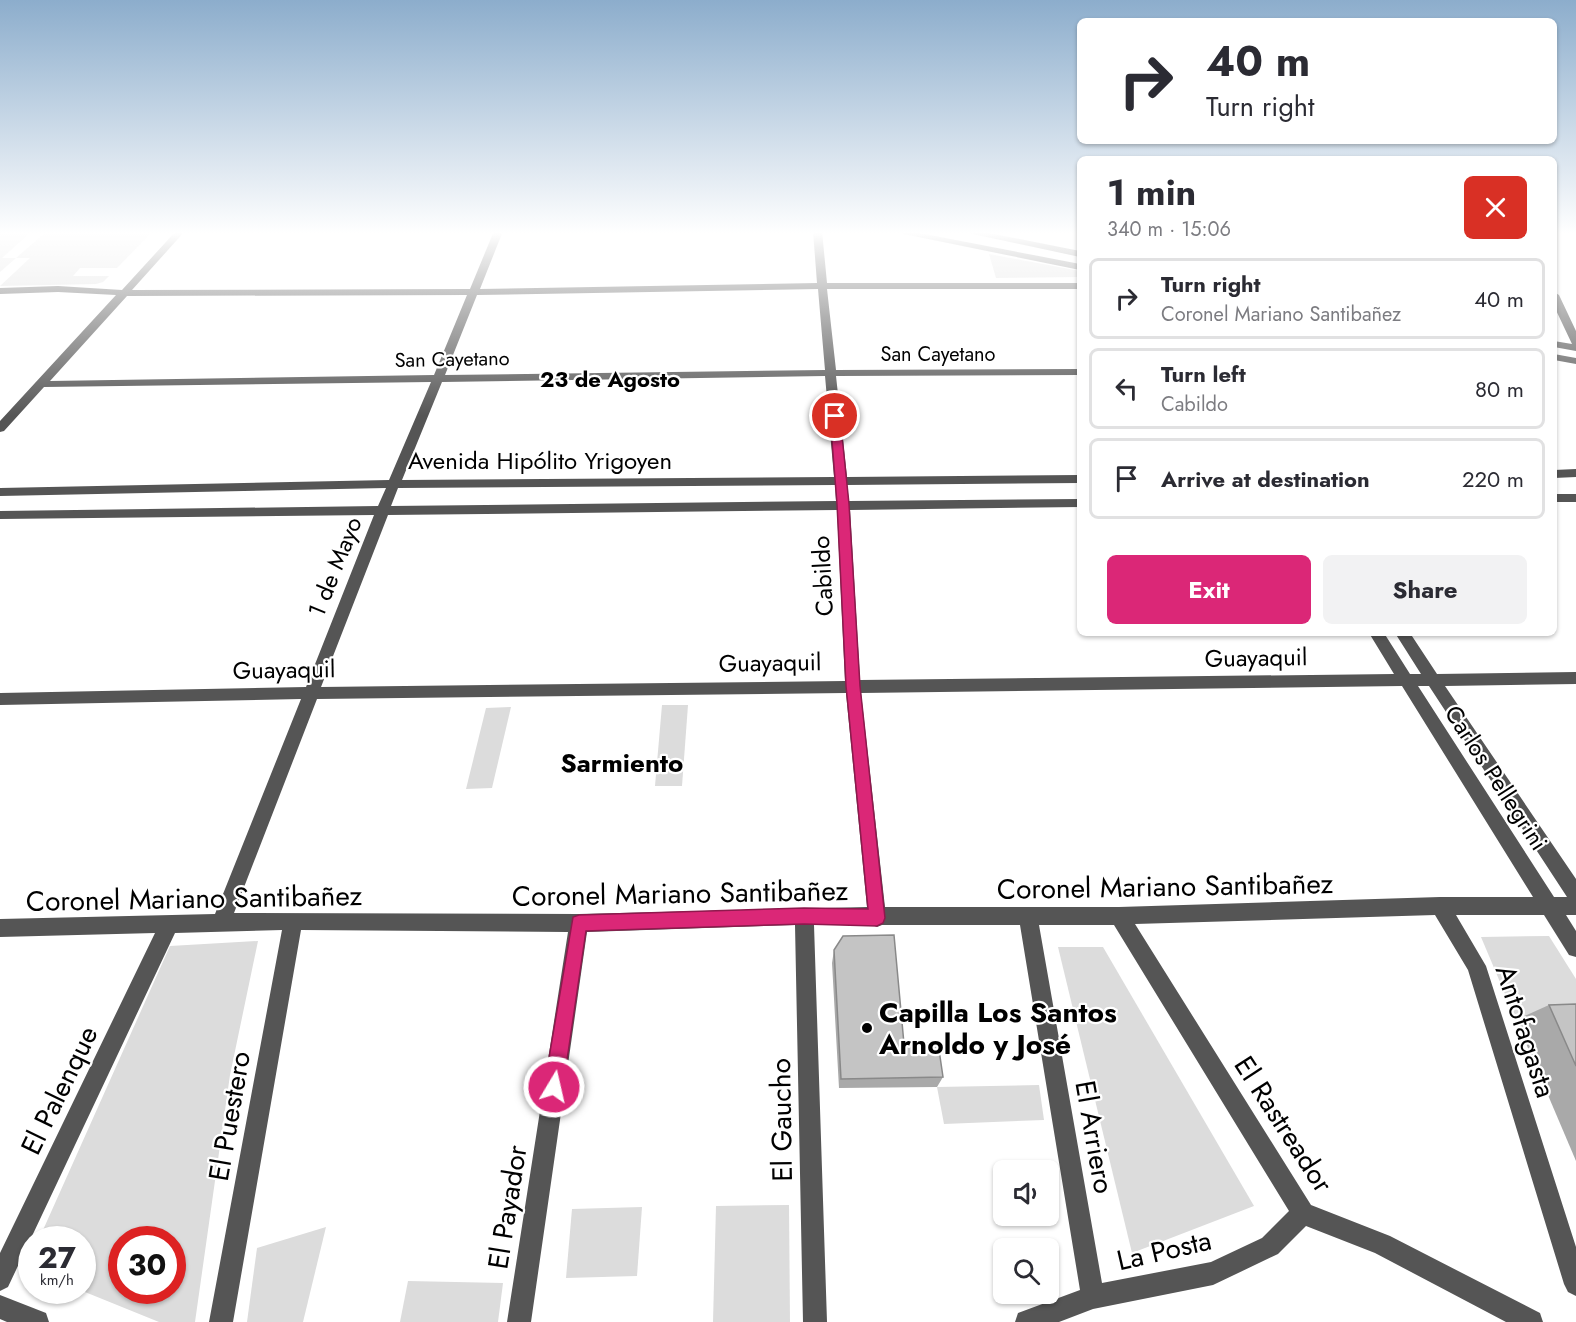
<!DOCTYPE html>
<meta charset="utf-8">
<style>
:root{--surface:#fff;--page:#f2f2f3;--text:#2b2b33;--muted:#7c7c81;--line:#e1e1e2;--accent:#db2777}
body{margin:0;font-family:Jost,sans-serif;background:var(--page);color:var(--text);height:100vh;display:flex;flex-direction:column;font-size:22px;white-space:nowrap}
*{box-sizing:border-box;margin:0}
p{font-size:20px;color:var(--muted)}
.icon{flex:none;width:33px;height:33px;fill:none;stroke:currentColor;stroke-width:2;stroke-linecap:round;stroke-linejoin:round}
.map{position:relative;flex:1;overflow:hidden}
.drawer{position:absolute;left:1077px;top:156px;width:480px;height:480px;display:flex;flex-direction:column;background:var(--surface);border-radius:9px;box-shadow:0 2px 4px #0004}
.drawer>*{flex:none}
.hud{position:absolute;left:1077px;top:18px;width:480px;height:126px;border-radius:9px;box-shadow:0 2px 4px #0004;background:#fff;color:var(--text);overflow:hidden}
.fabs{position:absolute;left:993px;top:1160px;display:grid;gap:12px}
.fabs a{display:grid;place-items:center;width:66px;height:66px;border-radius:9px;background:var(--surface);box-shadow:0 2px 4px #0004;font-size:30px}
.speed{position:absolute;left:18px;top:1226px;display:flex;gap:12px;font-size:30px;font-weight:700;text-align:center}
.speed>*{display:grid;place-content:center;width:78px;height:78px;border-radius:50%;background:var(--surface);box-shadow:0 2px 4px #0004;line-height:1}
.speed small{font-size:15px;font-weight:400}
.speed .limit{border:9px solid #d22;background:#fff;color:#111}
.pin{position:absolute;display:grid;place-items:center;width:51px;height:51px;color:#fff;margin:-26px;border:3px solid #fff;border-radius:50%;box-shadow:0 2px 6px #0007}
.me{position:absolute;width:66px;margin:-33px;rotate:9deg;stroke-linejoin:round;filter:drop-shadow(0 0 4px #0008)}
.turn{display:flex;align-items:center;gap:21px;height:126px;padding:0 30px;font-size:27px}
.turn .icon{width:78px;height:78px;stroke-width:2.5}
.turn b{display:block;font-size:42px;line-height:51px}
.round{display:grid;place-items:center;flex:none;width:63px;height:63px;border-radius:9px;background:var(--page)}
.overview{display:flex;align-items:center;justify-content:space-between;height:102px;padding:0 30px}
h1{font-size:36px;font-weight:700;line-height:45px}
.primary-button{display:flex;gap:12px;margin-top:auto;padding:12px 30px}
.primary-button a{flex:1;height:69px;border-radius:9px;background:var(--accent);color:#fff;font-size:24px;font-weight:700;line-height:69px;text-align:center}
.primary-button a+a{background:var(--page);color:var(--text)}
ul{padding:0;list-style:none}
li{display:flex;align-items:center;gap:18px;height:81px;margin:0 12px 9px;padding:0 18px;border:3px solid var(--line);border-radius:9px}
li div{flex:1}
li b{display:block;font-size:22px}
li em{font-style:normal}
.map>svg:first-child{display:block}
.green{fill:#dcdcdc;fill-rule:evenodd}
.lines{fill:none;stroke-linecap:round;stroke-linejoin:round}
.minor{fill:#555;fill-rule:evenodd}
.wall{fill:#a9a9a9}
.building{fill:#c4c4c4;stroke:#898989;stroke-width:1.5}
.route{fill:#db2777;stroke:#8e194d;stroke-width:1.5}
.poi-dot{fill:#000;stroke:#fff;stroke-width:2}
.labels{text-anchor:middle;stroke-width:4.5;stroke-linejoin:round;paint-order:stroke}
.far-street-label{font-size:20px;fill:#000;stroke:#fff}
.far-neighbourhood-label{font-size:22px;font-weight:bold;fill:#000;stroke:#fff}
.street-label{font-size:24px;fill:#000;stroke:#fff}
.neighbourhood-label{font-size:26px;font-weight:bold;fill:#000;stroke:#fff}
.near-street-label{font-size:28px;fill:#000;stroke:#fff}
.near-poi-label{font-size:28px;font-weight:bold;fill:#000;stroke:#fff;text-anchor:start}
</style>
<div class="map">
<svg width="1576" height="1322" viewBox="0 0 1576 1322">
<rect width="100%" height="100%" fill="#fff"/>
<!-- green -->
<g class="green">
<polygon points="149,231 151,233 117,268 80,268 73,276 109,276 103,282 96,284 0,286 30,258 16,258 0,272 0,232 31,232 2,258 16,258 46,232"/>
<polygon points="989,254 1080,271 1080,277 996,278"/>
<polygon points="662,705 688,705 682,786 655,786"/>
<polygon points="511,707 492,788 466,789 486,708"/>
<polygon points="1549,936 1576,979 1576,1017 1516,1020 1481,937"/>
<path d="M 258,941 L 230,1075 L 195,1322 L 159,1322 L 80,1290 L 82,1290 L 82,1239 L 39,1239 L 170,946 ZM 122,1239 L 172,1239 L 172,1290 L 122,1290 Z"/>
<polygon points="1058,947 1103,947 1254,1206 1132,1253"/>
<polygon points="1039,1085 1044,1120 944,1124 937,1087"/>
<polygon points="789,1205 790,1322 713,1322 716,1206"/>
<polygon points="642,1207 637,1276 566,1278 572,1209"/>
<polygon points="326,1227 303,1322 247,1322 257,1248"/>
<polygon points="408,1281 503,1283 498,1322 400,1322"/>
</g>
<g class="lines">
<!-- minor -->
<g class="minor">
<path d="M 176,231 L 185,231 L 132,290 L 470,289 L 494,231 L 503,231 L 480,289 L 817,283 L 813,231 L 822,231 L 827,283 L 1080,283 L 1080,289 L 827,289 L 836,370 L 1080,369 L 1080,375 L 836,376 L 847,477 L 1080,475 L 1080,483 L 847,485 L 849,501 L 1080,499 L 1080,507 L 850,510 L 860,680 L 1394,674 L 1369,633 L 1384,633 L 1410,674 L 1421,674 L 1395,633 L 1410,633 L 1437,674 L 1576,672 L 1576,684 L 1445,686 L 1576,879 L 1576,915 L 1566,915 L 1576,931 L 1576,957 L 1569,955 L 1544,915 L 1456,915 L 1486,966 L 1576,1247 L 1576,1296 L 1568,1292 L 1564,1284 L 1468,970 L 1435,915 L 1135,924 L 1311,1205 L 1390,1236 L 1540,1313 L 1543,1322 L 1506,1322 L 1375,1253 L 1306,1226 L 1278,1254 L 1213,1285 L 1093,1309 L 1059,1322 L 1015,1322 L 1018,1313 L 1080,1290 L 1020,925 L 882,925 L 877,927 L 872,925 L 814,925 L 827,1322 L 803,1322 L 795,925 L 587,932 L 531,1322 L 507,1322 L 568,932 L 301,930 L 233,1322 L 209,1322 L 282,930 L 175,933 L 8,1287 L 0,1291 L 0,1253 L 155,933 L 0,937 L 0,919 L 215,914 L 301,699 L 0,705 L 0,693 L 306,687 L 374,515 L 0,519 L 0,511 L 378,506 L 386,488 L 0,496 L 0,488 L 389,480 L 431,382 L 44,387 L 4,431 L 0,432 L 0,421 L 116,295 L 58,292 L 0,294 L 0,288 L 58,286 L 122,290 ZM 818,289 L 825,370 L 445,375 L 477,295 ZM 467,295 L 434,375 L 50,381 L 127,296 ZM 825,376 L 834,477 L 402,480 L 442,382 ZM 835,485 L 836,501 L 391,506 L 398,488 ZM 837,510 L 845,681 L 321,687 L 388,515 ZM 1402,686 L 1533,897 L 1440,897 L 1119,907 L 885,907 L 861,693 ZM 1418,686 L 1429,686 L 1567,897 L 1554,897 ZM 846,693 L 867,907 L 579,914 L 234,913 L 317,699 ZM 1039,925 L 1114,925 L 1289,1211 L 1262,1238 L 1211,1262 L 1102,1283 Z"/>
<polygon points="889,231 909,231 1080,264 1080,270"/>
<polygon points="959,231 979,231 1080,251 1080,257"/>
<polygon points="1554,292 1559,295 1576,331 1576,351 1554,347 1554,341 1572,344 1554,306"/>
<polygon points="1554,354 1576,358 1576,364 1554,360"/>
<polygon points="1576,469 1576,477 1554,478 1554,470"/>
<rect x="1554" y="494" width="22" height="8"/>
<polygon points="0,1295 46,1313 49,1322 7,1322 0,1319"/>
</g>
</g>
<!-- wall -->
<g class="wall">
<polygon points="834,950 904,1044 943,1077 937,1087 839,1088 832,963"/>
<polygon points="1576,1004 1576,1161 1516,1020 1549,1005"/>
</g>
<!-- building -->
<g class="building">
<polygon points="894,935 904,1044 938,1043 943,1077 841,1079 834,950 843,936"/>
<polygon points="1576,1004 1576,1066 1549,1005"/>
</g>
<!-- sky -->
<linearGradient id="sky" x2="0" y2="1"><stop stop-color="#8cadcc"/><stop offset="0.56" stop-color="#fff"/><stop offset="1" stop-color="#fff" stop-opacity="0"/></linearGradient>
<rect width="1576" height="416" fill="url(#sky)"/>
<!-- route -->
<polygon class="route" points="835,413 840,416 849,504 860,686 885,918 883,923 877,926 804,924 586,931 563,1087 561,1094 554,1097 547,1094 544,1087 573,917 579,915 804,908 868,909 846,686 837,504 830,416"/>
<!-- markers -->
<circle class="poi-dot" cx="867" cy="1028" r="6"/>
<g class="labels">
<!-- far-street labels -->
<g class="far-street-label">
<text x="938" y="361">San Cayetano</text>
<text transform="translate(452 359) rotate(-1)" y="7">San Cayetano</text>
</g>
<!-- far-neighbourhood labels -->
<g class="far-neighbourhood-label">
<text x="610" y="387">23 de Agosto</text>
</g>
<!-- street labels -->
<g class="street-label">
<text x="540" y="469">Avenida Hipólito Yrigoyen</text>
<text transform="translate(335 567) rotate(-68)" y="8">1 de Mayo</text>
<text transform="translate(823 576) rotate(-93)" y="8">Cabildo</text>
<text transform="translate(1256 658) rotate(-1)" y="8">Guayaquil</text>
<text transform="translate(770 663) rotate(-1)" y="8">Guayaquil</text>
<text transform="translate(284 670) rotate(-1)" y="8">Guayaquil</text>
<text transform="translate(1496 778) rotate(57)" y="8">Carlos Pellegrini</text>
</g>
<!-- neighbourhood labels -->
<g class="neighbourhood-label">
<text x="622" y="772">Sarmiento</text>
</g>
<!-- near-street labels -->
<g class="near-street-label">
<text transform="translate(1165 886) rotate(-1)" y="10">Coronel Mariano Santibañez</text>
<text transform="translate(680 893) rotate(-1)" y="10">Coronel Mariano Santibañez</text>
<text transform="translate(194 898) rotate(-1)" y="10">Coronel Mariano Santibañez</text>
<text transform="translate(1526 1031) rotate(72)" y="10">Antofagasta</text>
<text transform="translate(59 1090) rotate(-64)" y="10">El Palenque</text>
<text transform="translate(229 1116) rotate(-80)" y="10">El Puestero</text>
<text transform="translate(781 1120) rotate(-91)" y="10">El Gaucho</text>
<text transform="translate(1284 1124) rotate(57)" y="10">El Rastreador</text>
<text transform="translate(1095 1137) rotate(80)" y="10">El Arriero</text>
<text transform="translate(507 1207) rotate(-81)" y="10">El Payador</text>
<text transform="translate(1164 1250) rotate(-13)" y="10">La Posta</text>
</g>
<!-- near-poi labels -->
<g class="near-poi-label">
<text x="879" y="1022">Capilla Los Santos<tspan x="879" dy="32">Arnoldo y José</tspan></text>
</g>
</g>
</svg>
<div class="fabs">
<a><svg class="icon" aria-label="sound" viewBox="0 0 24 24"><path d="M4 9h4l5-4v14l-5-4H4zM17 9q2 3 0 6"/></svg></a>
<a><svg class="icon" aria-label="search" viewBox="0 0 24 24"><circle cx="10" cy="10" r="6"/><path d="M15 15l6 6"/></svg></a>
</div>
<div class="speed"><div>27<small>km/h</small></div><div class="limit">30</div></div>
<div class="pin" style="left:835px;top:416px;background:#d93025"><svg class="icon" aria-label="arrive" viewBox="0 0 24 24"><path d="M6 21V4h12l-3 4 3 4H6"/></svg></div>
<svg class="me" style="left:554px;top:1087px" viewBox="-20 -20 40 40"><circle r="17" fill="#db2777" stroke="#fff" stroke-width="3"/><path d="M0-11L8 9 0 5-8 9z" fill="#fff"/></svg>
<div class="hud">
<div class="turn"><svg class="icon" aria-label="right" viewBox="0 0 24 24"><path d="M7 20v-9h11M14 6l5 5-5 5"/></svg><div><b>40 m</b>Turn right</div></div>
</div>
<section class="drawer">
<div class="overview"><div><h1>1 min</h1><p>340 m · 15:06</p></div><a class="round" style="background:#d93025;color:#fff"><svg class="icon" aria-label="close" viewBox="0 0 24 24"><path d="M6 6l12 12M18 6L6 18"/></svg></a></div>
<ul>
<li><svg class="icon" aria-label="right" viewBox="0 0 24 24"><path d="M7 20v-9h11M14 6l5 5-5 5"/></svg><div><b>Turn right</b><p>Coronel Mariano Santibañez</p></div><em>40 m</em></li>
<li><svg class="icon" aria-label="left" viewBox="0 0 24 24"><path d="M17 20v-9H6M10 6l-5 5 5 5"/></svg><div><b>Turn left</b><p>Cabildo</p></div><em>80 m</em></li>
<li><svg class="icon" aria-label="arrive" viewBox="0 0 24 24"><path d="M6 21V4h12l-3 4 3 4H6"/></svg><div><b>Arrive at destination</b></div><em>220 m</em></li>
</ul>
<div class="primary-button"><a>Exit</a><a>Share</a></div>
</section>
</div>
